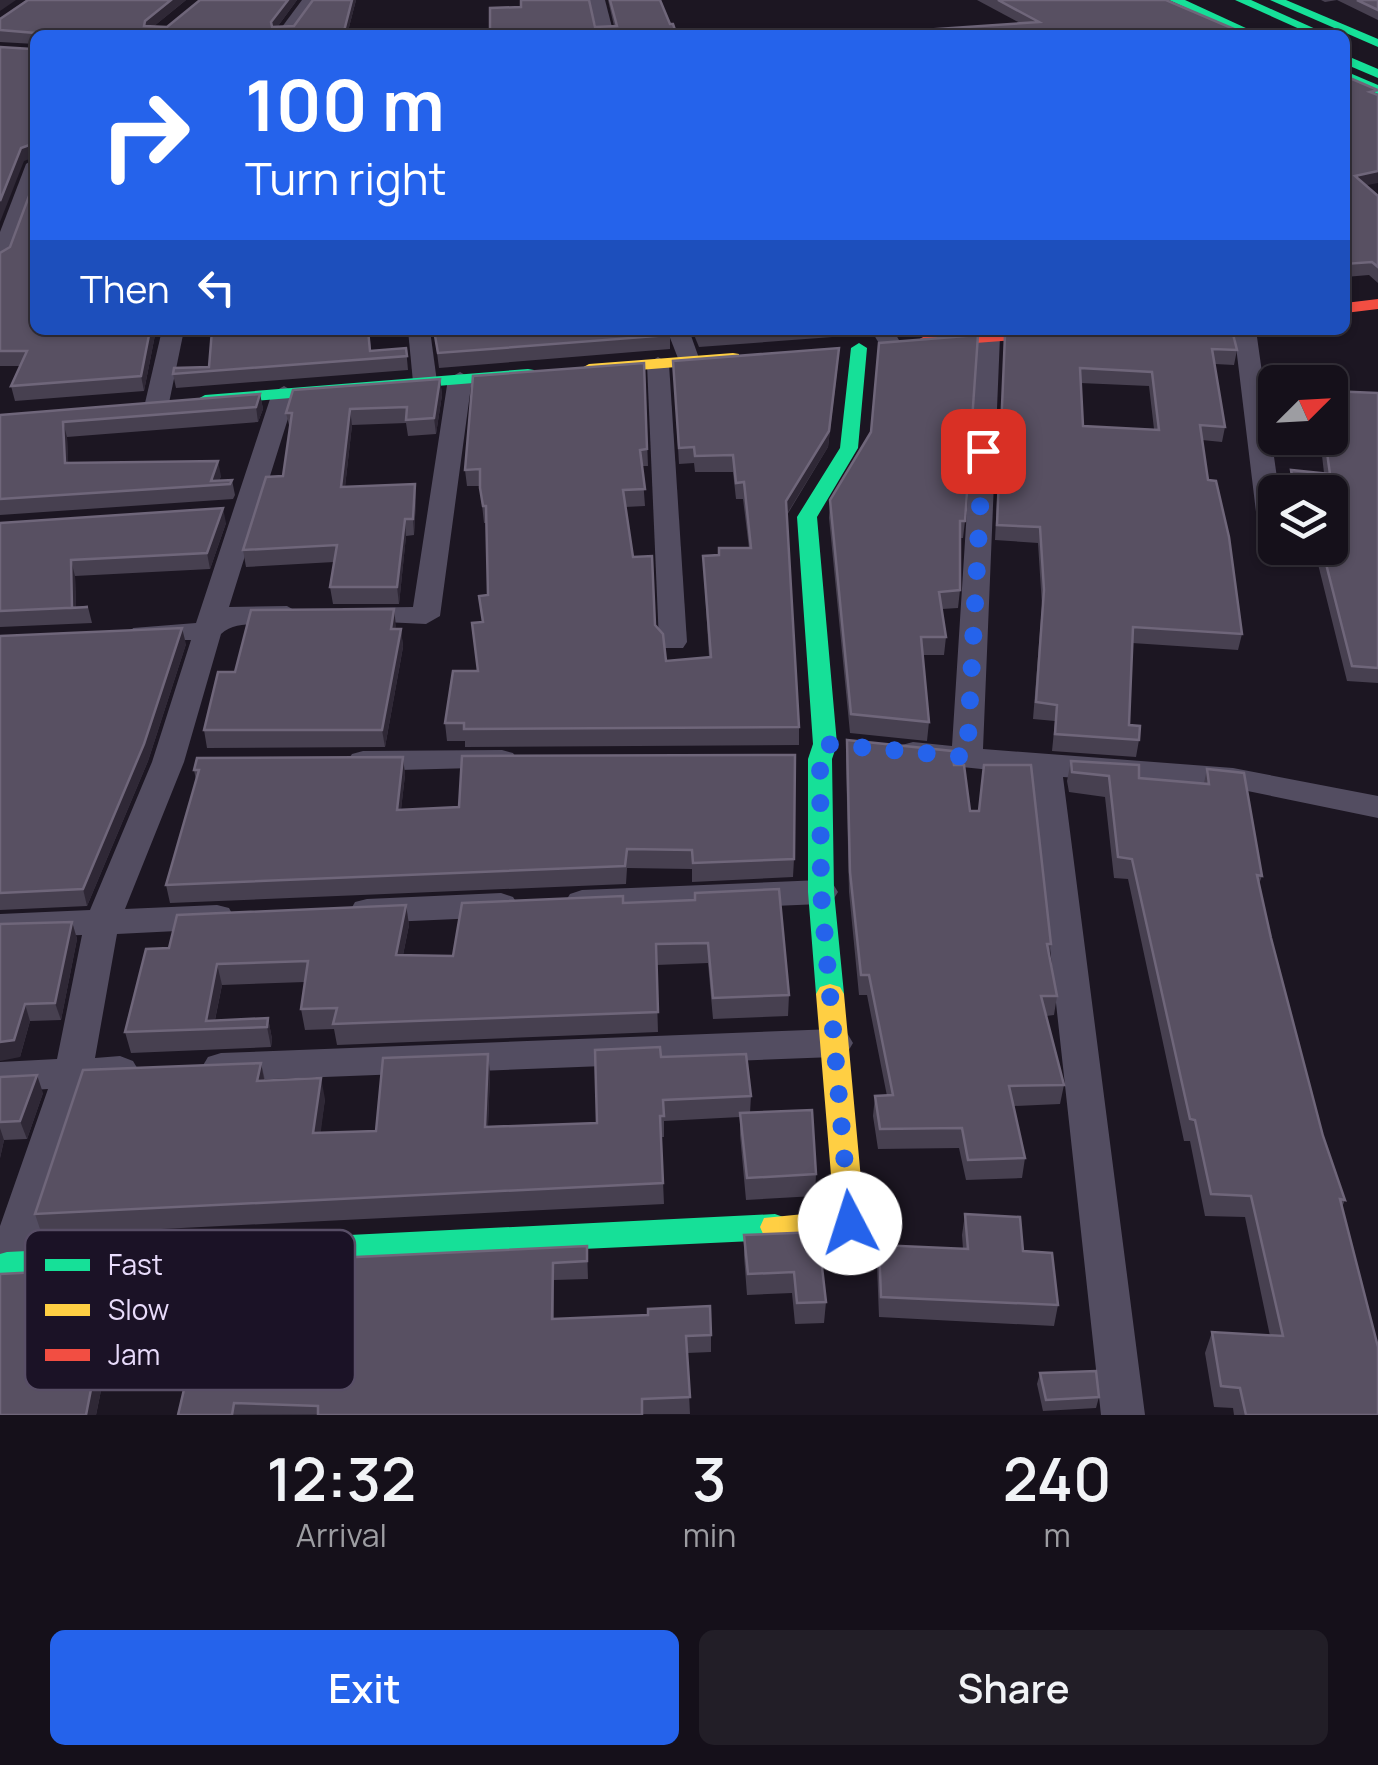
<!DOCTYPE html>
<style>
:root{--surface:#15101a;--page:#221e27;--text:#f1f3f6;--muted:#9d9da2;--line:#343039;--accent:#2563eb}
body{margin:0;font-family:Manrope,sans-serif;background:var(--page);color:var(--text);height:100vh;display:flex;flex-direction:column;font-size:38px;white-space:nowrap}
*{box-sizing:border-box;margin:0}
p{font-size:32px;color:var(--muted)}
.icon{flex:none;width:55px;height:55px;fill:none;stroke:currentColor;stroke-width:2;stroke-linecap:round;stroke-linejoin:round}
.map{position:relative;height:1415px;overflow:hidden}
.sheet{display:flex;flex-direction:column;background:var(--surface);flex:1}
.sheet>*{flex:none}
.hud{position:absolute;left:30px;top:30px;width:1320px;height:305px;border-radius:15px;box-shadow:0 2px 8px #0004,0 0 0 2px var(--line);background:#2563eb;color:#fff;overflow:hidden}
.needle{width:65px;rotate:66deg}
.tools{position:absolute;left:1258px;top:365px;display:grid;gap:20px}
.tools a{display:grid;place-items:center;width:90px;height:90px;border-radius:15px;background:var(--surface);box-shadow:0 2px 8px #0004,0 0 0 2px var(--line);font-size:50px}
.pin{position:absolute;display:grid;place-items:center;width:85px;height:85px;color:#fff;margin:-42px;border-radius:20px;box-shadow:0 5px 15px #0006}
.me{position:absolute;width:110px;margin:-55px;rotate:355deg;stroke-linejoin:round;filter:drop-shadow(0 0 8px #0008)}
.turn{display:flex;align-items:center;gap:35px;height:210px;padding:0 50px;font-size:45px}
.turn .icon{width:130px;height:130px;stroke-width:2.5}
.turn b{display:block;font-size:70px;line-height:85px}
.then{display:flex;align-items:center;height:95px;padding:0 50px;background:#0003;gap:20px;font-size:38px}
.eta{display:flex;justify-content:space-evenly;align-items:center;height:170px;text-align:center}
.eta b{font-size:60px;font-weight:600;line-height:70px}
.action{display:flex;gap:20px;margin-top:auto;padding:20px 50px}
.action a{flex:1;height:115px;border-radius:15px;background:var(--accent);color:#fff;font-size:40px;font-weight:600;line-height:115px;text-align:center}
.action a+a{background:var(--page);color:var(--text)}
.map>svg:first-child{display:block}
.lines{fill:none;stroke-linecap:round;stroke-linejoin:round}
.street{fill:#534d61;fill-rule:evenodd}
.fast{fill:#16e098;fill-rule:evenodd}
.slow{fill:#ffcf43;fill-rule:evenodd}
.jam{fill:#f24e42;fill-rule:evenodd}
.wall{fill:#474050;fill-rule:evenodd}
.shaded-wall{fill:#2f2836}
.building{fill:#585062;stroke:#6f667a;stroke-width:2.5;fill-rule:evenodd}
.route{stroke:#2563eb;stroke-width:18;stroke-dasharray:0 32.4}
.key{fill:#1b1226;stroke:#584e66;stroke-width:2.5}
.key-label{font-size:28px;fill:#e8dbfb}
</style>
<div class="map">
<svg width="1378" height="1415" viewBox="0 0 1378 1415">
<rect width="100%" height="100%" fill="#1c1622"/>
<g class="lines">
<!-- street -->
<g class="street">
<polygon points="302,0 318,0 292,35 276,35"/>
<polygon points="589,0 605,0 614,35 598,35"/>
<polygon points="35,158 35,190 10,259 0,265 0,232 26,164"/>
<polygon points="162,330 184,330 169,403 157,410 145,403"/>
<polygon points="408,330 430,330 437,382 433,387 417,387 413,382"/>
<polygon points="667,330 689,330 700,361 697,366 681,366"/>
<polygon points="871,330 893,330 902,345 891,352 883,350"/>
<polygon points="992,330 1000,336 983,749 1233,768 1378,796 1378,818 1233,788 1063,777 1145,1415 1101,1415 1031,774 913,762 902,759 898,752 902,745 913,742 952,746 978,336 981,331"/>
<polygon points="1234,330 1256,330 1279,492 1275,492 1275,548 1285,548 1273,553 1260,545"/>
<polygon points="658,357 669,364 687,642 683,648 663,648 659,642 647,364"/>
<polygon points="460,372 472,379 440,616 426,624 343,620 339,614 343,608 413,607 448,379"/>
<path d="M 284,386 L 296,393 L 229,607 L 287,606 L 301,614 C 282,635 243,614 221,634 L 184,762 L 125,909 L 217,905 L 229,908 L 234,917 L 229,926 L 217,929 L 117,934 L 95,1058 L 120,1056 L 133,1061 L 139,1071 L 133,1081 L 87,1087 L 28,1265 L 22,1278 L 0,1284 L 0,1226 L 48,1089 L 0,1092 L 0,1062 L 57,1059 L 82,935 L 0,938 L 0,914 L 90,910 L 152,762 L 191,640 L 133,640 L 129,634 L 133,628 L 196,623 L 272,393 Z"/>
<polygon points="502,750 513,753 518,760 513,767 363,771 352,768 347,761 352,754 363,751"/>
<polygon points="821,880 833,884 838,892 833,900 821,904 582,914 570,910 565,902 570,894 582,890"/>
<polygon points="501,893 513,897 518,905 513,913 501,917 367,923 355,920 350,911 355,902 367,899"/>
<polygon points="834,1029 847,1033 853,1043 847,1053 834,1057 221,1081 208,1077 202,1067 208,1057 221,1053"/>
</g>
<!-- fast -->
<g class="fast">
<polygon points="1169,0 1185,0 1261,35 1245,35"/>
<polygon points="1235,0 1251,0 1329,35 1313,35"/>
<polygon points="1270,0 1286,0 1378,39 1378,47"/>
<polygon points="1345,55 1378,69 1378,78 1345,64"/>
<polygon points="1345,71 1378,85 1378,94 1345,80"/>
<polygon points="859,343 867,348 858,448 817,517 837,744 832,759 834,892 844,994 840,1001 830,1004 820,1001 816,994 808,892 808,759 813,744 797,517 840,448 851,348"/>
<polygon points="528,369 534,370 534,378 205,405 196,400 205,395"/>
<polygon points="775,1214 786,1218 790,1227 786,1236 775,1240 0,1276 0,1254 7,1252"/>
</g>
<!-- slow -->
<g class="slow">
<polygon points="733,353 739,354 739,362 589,374 580,369 589,364"/>
<polygon points="830,984 840,987 844,994 865,1223 861,1232 850,1236 775,1240 764,1236 760,1227 764,1218 834,1211 816,994 820,987"/>
</g>
<!-- jam -->
<g class="jam">
<polygon points="1378,299 1378,309 1345,313 1345,303"/>
<polygon points="1016,330 1090,330 1082,335 923,347 915,342 923,337"/>
</g>
</g>
<!-- wall -->
<g class="wall">
<polygon points="186,0 154,26 167,27 200,0 297,0 278,26 294,26 313,0 356,0 347,35 35,35 35,44 0,42 0,19"/>
<polygon points="608,0 660,0 670,24 676,33 595,27 614,26"/>
<polygon points="977,0 1166,0 1248,35 1020,23"/>
<polygon points="1321,0 1378,0 1378,20 1337,0 1325,2"/>
<polygon points="1345,76 1377,95 1366,186 1378,196 1378,283 1369,275 1345,277"/>
<polygon points="0,253 35,330 156,330 144,391 15,401 11,386 20,366 0,366"/>
<polygon points="212,330 369,330 371,351 406,348 408,370 176,388 173,374 209,367"/>
<polygon points="434,330 670,335 670,349 439,368"/>
<polygon points="692,330 926,330 699,347"/>
<path d="M 1005,335 L 1237,350 L 1234,365 L 1215,364 L 1225,427 L 1222,442 L 1202,440 L 1208,480 L 1242,634 L 1238,650 L 1132,643 L 1129,725 L 1139,740 L 1136,757 L 1052,751 L 1055,721 L 1033,719 L 1042,606 L 1038,543 L 995,540 ZM 1080,383 L 1149,386 L 1154,429 L 1083,426 Z"/>
<polygon points="673,361 838,363 828,447 787,515 799,727 799,745 465,747 465,741 447,741 445,723 477,671 482,622 488,595 487,523 484,523 480,486 467,486 465,470 644,363 648,466 642,466 645,506 625,507 633,557 666,661 709,657 703,556 719,555 749,548 743,499 736,499 733,472 695,472 694,463 679,464"/>
<polygon points="440,379 442,395 436,434 408,436 406,423 352,425 345,487 415,484 416,500 414,535 406,536 399,604 333,604 330,587 334,562 246,567 243,550 283,476 290,429 286,413"/>
<polygon points="1378,393 1378,683 1347,681 1314,548 1330,548 1330,492 1289,492 1288,484 1291,470 1324,473 1320,438 1330,438"/>
<polygon points="260,394 263,409 258,422 67,437 68,463 221,476 219,481 232,480 235,495 233,499 0,515 0,415"/>
<polygon points="830,500 965,521 963,538 960,538 960,590 958,608 942,609 946,637 944,655 923,655 929,722 927,741 850,733 829,518"/>
<polygon points="0,523 226,523 210,569 75,576 76,608 88,607 92,623 0,627"/>
<polygon points="394,609 395,629 401,629 403,647 385,747 207,748 204,730 235,672"/>
<polygon points="0,636 186,644 148,761 87,906 0,910"/>
<polygon points="847,740 954,765 970,811 1051,944 1049,955 1057,996 1054,1015 1046,1016 1064,1085 1060,1104 1014,1106 1025,1158 1022,1178 966,1180 959,1148 878,1149 873,1116 875,1096 887,1096 867,995 859,995 849,892 846,759"/>
<polygon points="403,757 405,775 401,809 794,859 793,877 692,882 692,869 627,868 626,884 170,903 166,885 196,780 194,770"/>
<polygon points="1071,761 1139,778 1204,783 1207,769 1262,876 1259,884 1271,938 1323,1136 1345,1200 1342,1207 1378,1415 1234,1415 1233,1408 1214,1407 1205,1353 1212,1332 1270,1336 1245,1217 1205,1216 1190,1141 1184,1141 1128,879 1114,878 1105,797 1069,792 1067,781"/>
<polygon points="695,900 789,995 788,1016 713,1019 708,963 656,965 658,1032 337,1045 334,1029 305,1030 301,1009 305,982 222,985 215,1020 268,1018 272,1039 271,1047 131,1053 125,1032 169,948 406,905 409,925 403,955 453,956 623,903"/>
<polygon points="72,922 77,939 61,1020 30,1021 20,1057 0,924"/>
<polygon points="488,1054 490,1075 488,1126 597,1123 661,1057 751,1096 750,1113 816,1174 815,1196 746,1200 740,1135 740,1117 664,1121 664,1137 661,1137 664,1204 42,1235 35,1214 261,1063 265,1080 325,1099 320,1133 376,1131"/>
<polygon points="0,1077 43,1093 27,1139 4,1140 0,1158"/>
<polygon points="965,1214 1023,1251 1058,1305 1054,1326 879,1317 877,1265 879,1245 963,1249 962,1235"/>
<polygon points="818,1232 826,1302 824,1323 795,1324 792,1293 747,1295 744,1256 744,1235"/>
<polygon points="587,1246 588,1279 554,1280 554,1319 711,1335 711,1352 687,1353 690,1414 178,1415 192,1352 108,1356 96,1415 0,1415 0,1274 217,1263 218,1266 293,1264"/>
<polygon points="1040,1373 1099,1397 1096,1408 1043,1411 1037,1384"/>
</g>
<!-- shaded-wall -->
<g class="shaded-wall">
<polygon points="0,0 16,0 0,11"/>
<polygon points="171,0 186,0 147,32 146,35 145,21"/>
<polygon points="288,0 297,0 273,33 271,22"/>
<polygon points="352,0 356,0 347,35 343,35"/>
<polygon points="35,143 35,157 24,161 0,222 0,201 21,148"/>
<polygon points="1378,171 1378,183 1352,188 1355,176"/>
<polygon points="150,330 156,330 144,391 141,376"/>
<polygon points="839,348 828,447 785,517 786,501"/>
<polygon points="440,379 442,395 436,434 434,418"/>
<polygon points="260,394 263,409 258,422 256,407"/>
<polygon points="350,409 352,425 343,504 341,487"/>
<polygon points="63,422 67,437 69,478 65,463"/>
<polygon points="218,461 221,476 218,485 211,481"/>
<polygon points="415,484 416,500 414,535 413,519"/>
<polygon points="223,508 226,523 210,569 207,553"/>
<polygon points="405,519 406,536 399,604 397,587"/>
<polygon points="71,560 75,576 76,608 72,608"/>
<polygon points="394,609 396,626 393,646 391,629"/>
<polygon points="182,628 186,644 148,761 87,906 83,889"/>
<polygon points="401,629 403,647 385,747 382,730"/>
<polygon points="403,757 405,775 399,828 397,810"/>
<polygon points="406,905 409,925 399,975 396,955"/>
<polygon points="72,922 77,939 61,1020 55,1003"/>
<polygon points="217,964 222,985 213,1029 206,1021"/>
<polygon points="25,1004 30,1021 20,1057 0,1061 0,1042"/>
<polygon points="268,1018 272,1039 271,1047 267,1027"/>
<polygon points="488,1054 490,1075 487,1147 485,1127"/>
<polygon points="261,1063 265,1084 257,1081"/>
<polygon points="37,1075 43,1093 27,1139 20,1121"/>
<polygon points="321,1078 325,1099 318,1154 313,1133"/>
<polygon points="0,1128 4,1140 0,1158"/>
<polygon points="101,1338 108,1356 96,1415 86,1415"/>
</g>
<!-- building -->
<g class="building">
<polygon points="28,0 171,0 145,21 144,26 167,27 200,0 288,0 271,22 272,27 294,26 313,0 352,0 343,35 35,35 35,33 0,30 0,19"/>
<polygon points="521,0 589,0 595,27 617,26 610,0 660,0 670,24 673,24 676,33 682,33 682,35 490,35 490,8 521,7"/>
<polygon points="998,0 1166,0 1248,35 849,35 1039,22"/>
<polygon points="1357,0 1378,0 1378,10"/>
<polygon points="0,47 32,49 35,47 35,143 21,148 0,201"/>
<polygon points="1345,76 1378,90 1370,92 1378,95 1378,171 1355,176 1378,196 1378,267 1372,262 1345,264"/>
<polygon points="35,180 35,330 150,330 141,376 11,386 27,351 0,351 0,253 10,247"/>
<polygon points="212,330 368,330 370,351 406,348 407,356 173,374 174,368 209,367"/>
<polygon points="434,330 668,330 670,335 438,353"/>
<polygon points="698,330 737,330 699,333"/>
<path d="M 1058,330 L 1232,330 L 1237,350 L 1212,349 L 1225,427 L 1200,425 L 1208,480 L 1216,481 L 1229,537 L 1242,634 L 1133,627 L 1129,725 L 1140,726 L 1139,740 L 1055,734 L 1057,705 L 1036,702 L 1044,590 L 1040,527 L 997,525 L 1005,335 ZM 1080,368 L 1152,372 L 1159,430 L 1083,426 Z"/>
<polygon points="978,335 965,521 960,521 960,590 939,592 946,637 921,637 929,722 851,714 830,500 871,432 879,343"/>
<polygon points="839,348 829,431 786,501 799,727 464,729 464,723 445,723 453,671 478,671 472,623 483,622 479,596 488,595 486,506 483,506 480,488 480,469 465,470 473,376 644,363 647,449 640,450 645,489 623,490 633,557 652,556 655,625 663,634 666,661 711,657 703,556 719,555 719,548 751,548 744,482 736,483 733,455 695,456 694,447 679,448 673,361"/>
<polygon points="440,379 434,418 406,420 407,407 350,409 341,487 415,484 413,519 405,519 397,587 330,587 337,545 243,550 266,477 283,476 292,413 286,413 293,390"/>
<polygon points="1330,391 1378,393 1378,668 1352,666 1322,548 1330,548 1330,492 1295,492 1291,470 1330,474 1325,438 1330,438"/>
<polygon points="260,394 256,407 63,422 65,463 218,461 211,481 232,480 230,484 0,499 0,415"/>
<polygon points="223,508 207,553 71,560 72,608 88,607 0,611 0,523"/>
<polygon points="394,609 391,629 401,629 382,730 204,730 218,672 235,672 251,610"/>
<polygon points="182,628 144,744 83,889 0,893 0,636"/>
<polygon points="847,740 952,751 954,765 964,765 970,811 979,811 984,765 1031,765 1051,944 1047,944 1057,996 1041,996 1064,1085 1009,1086 1025,1158 968,1160 962,1128 880,1129 875,1096 893,1095 869,975 861,975 850,872"/>
<polygon points="795,755 794,859 693,863 692,850 627,849 625,866 166,885 199,770 194,770 197,758 403,757 397,810 459,807 462,756"/>
<polygon points="1071,761 1139,765 1139,778 1209,784 1207,769 1244,773 1262,876 1257,875 1271,938 1323,1136 1345,1200 1340,1199 1378,1347 1378,1415 1246,1415 1240,1388 1221,1386 1212,1332 1283,1336 1251,1196 1211,1194 1195,1120 1190,1119 1132,859 1118,857 1109,776 1072,772"/>
<polygon points="779,889 789,995 713,998 708,943 656,944 658,1012 333,1024 337,1008 301,1009 308,961 217,964 206,1021 268,1018 267,1027 125,1032 146,949 169,948 177,915 406,905 396,955 453,956 462,903 623,896 623,903 695,900 695,893"/>
<polygon points="72,922 55,1003 25,1004 14,1040 0,1042 0,924"/>
<polygon points="660,1047 661,1057 746,1054 751,1096 663,1100 664,1116 660,1116 663,1183 35,1214 83,1070 261,1063 257,1081 321,1078 313,1133 376,1131 383,1058 488,1054 485,1127 597,1123 595,1050"/>
<polygon points="37,1075 20,1121 0,1122 0,1077"/>
<polygon points="812,1110 816,1174 747,1178 740,1113"/>
<polygon points="965,1214 1020,1217 1023,1251 1052,1253 1058,1305 881,1297 879,1245 968,1249"/>
<polygon points="818,1232 826,1302 797,1303 794,1272 748,1274 744,1235"/>
<polygon points="587,1246 587,1261 553,1263 552,1319 648,1315 648,1309 710,1306 711,1335 686,1336 690,1397 642,1399 642,1415 318,1415 318,1406 234,1403 232,1415 178,1415 197,1334 101,1338 86,1415 0,1415 0,1274 217,1263 216,1267 293,1264 293,1260"/>
<polygon points="1096,1371 1099,1397 1046,1400 1040,1373"/>
</g>
<g class="lines">
<!-- route -->
<polyline class="route" points="850,1223 821,892 820,759 825,744 967,757 983,451"/>
</g>
<!-- legend -->
<rect x="25" y="1230" width="330" height="160" rx="15" class="key"/>
<rect x="45" y="1259" width="45" height="12" fill="#16e098"/>
<rect x="45" y="1304" width="45" height="12" fill="#ffcf43"/>
<rect x="45" y="1349" width="45" height="12" fill="#f24e42"/>
<g class="key-label">
<text x="108" y="1275">Fast</text>
<text x="108" y="1320">Slow</text>
<text x="108" y="1365">Jam</text>
</g>
</svg>
<div class="tools">
<a><svg class="needle" viewBox="-14 -14 28 28"><path d="M0-13l5 13h-10z" fill="#e53935"/><path d="M0 13l5-13h-10z" fill="#9d9da2"/></svg></a>
<a><svg class="icon" aria-label="layers" viewBox="0 0 24 24"><path d="M12 4l9 5-9 5-9-5zM3 14l9 5 9-5"/></svg></a>
</div>
<div class="pin" style="left:983px;top:451px;background:#d93025"><svg class="icon" aria-label="arrive" viewBox="0 0 24 24"><path d="M6 21V4h12l-3 4 3 4H6"/></svg></div>
<svg class="me" style="left:850px;top:1223px" viewBox="-20 -20 40 40"><circle r="19" fill="#fff"/><path d="M0-13L10 11 0 6-10 11z" fill="#2563eb"/></svg>
<div class="hud">
<div class="turn"><svg class="icon" aria-label="right" viewBox="0 0 24 24"><path d="M7 20v-9h11M14 6l5 5-5 5"/></svg><div><b>100 m</b>Turn right</div></div>
<div class="then">Then<svg class="icon" aria-label="left" viewBox="0 0 24 24"><path d="M17 20v-9H6M10 6l-5 5 5 5"/></svg></div>
</div>
</div>
<section class="sheet">
<div class="eta">
<div><b>12:32</b><p>Arrival</p></div>
<div><b>3</b><p>min</p></div>
<div><b>240</b><p>m</p></div>
</div>
<div class="action"><a>Exit</a><a>Share</a></div>
</section>
